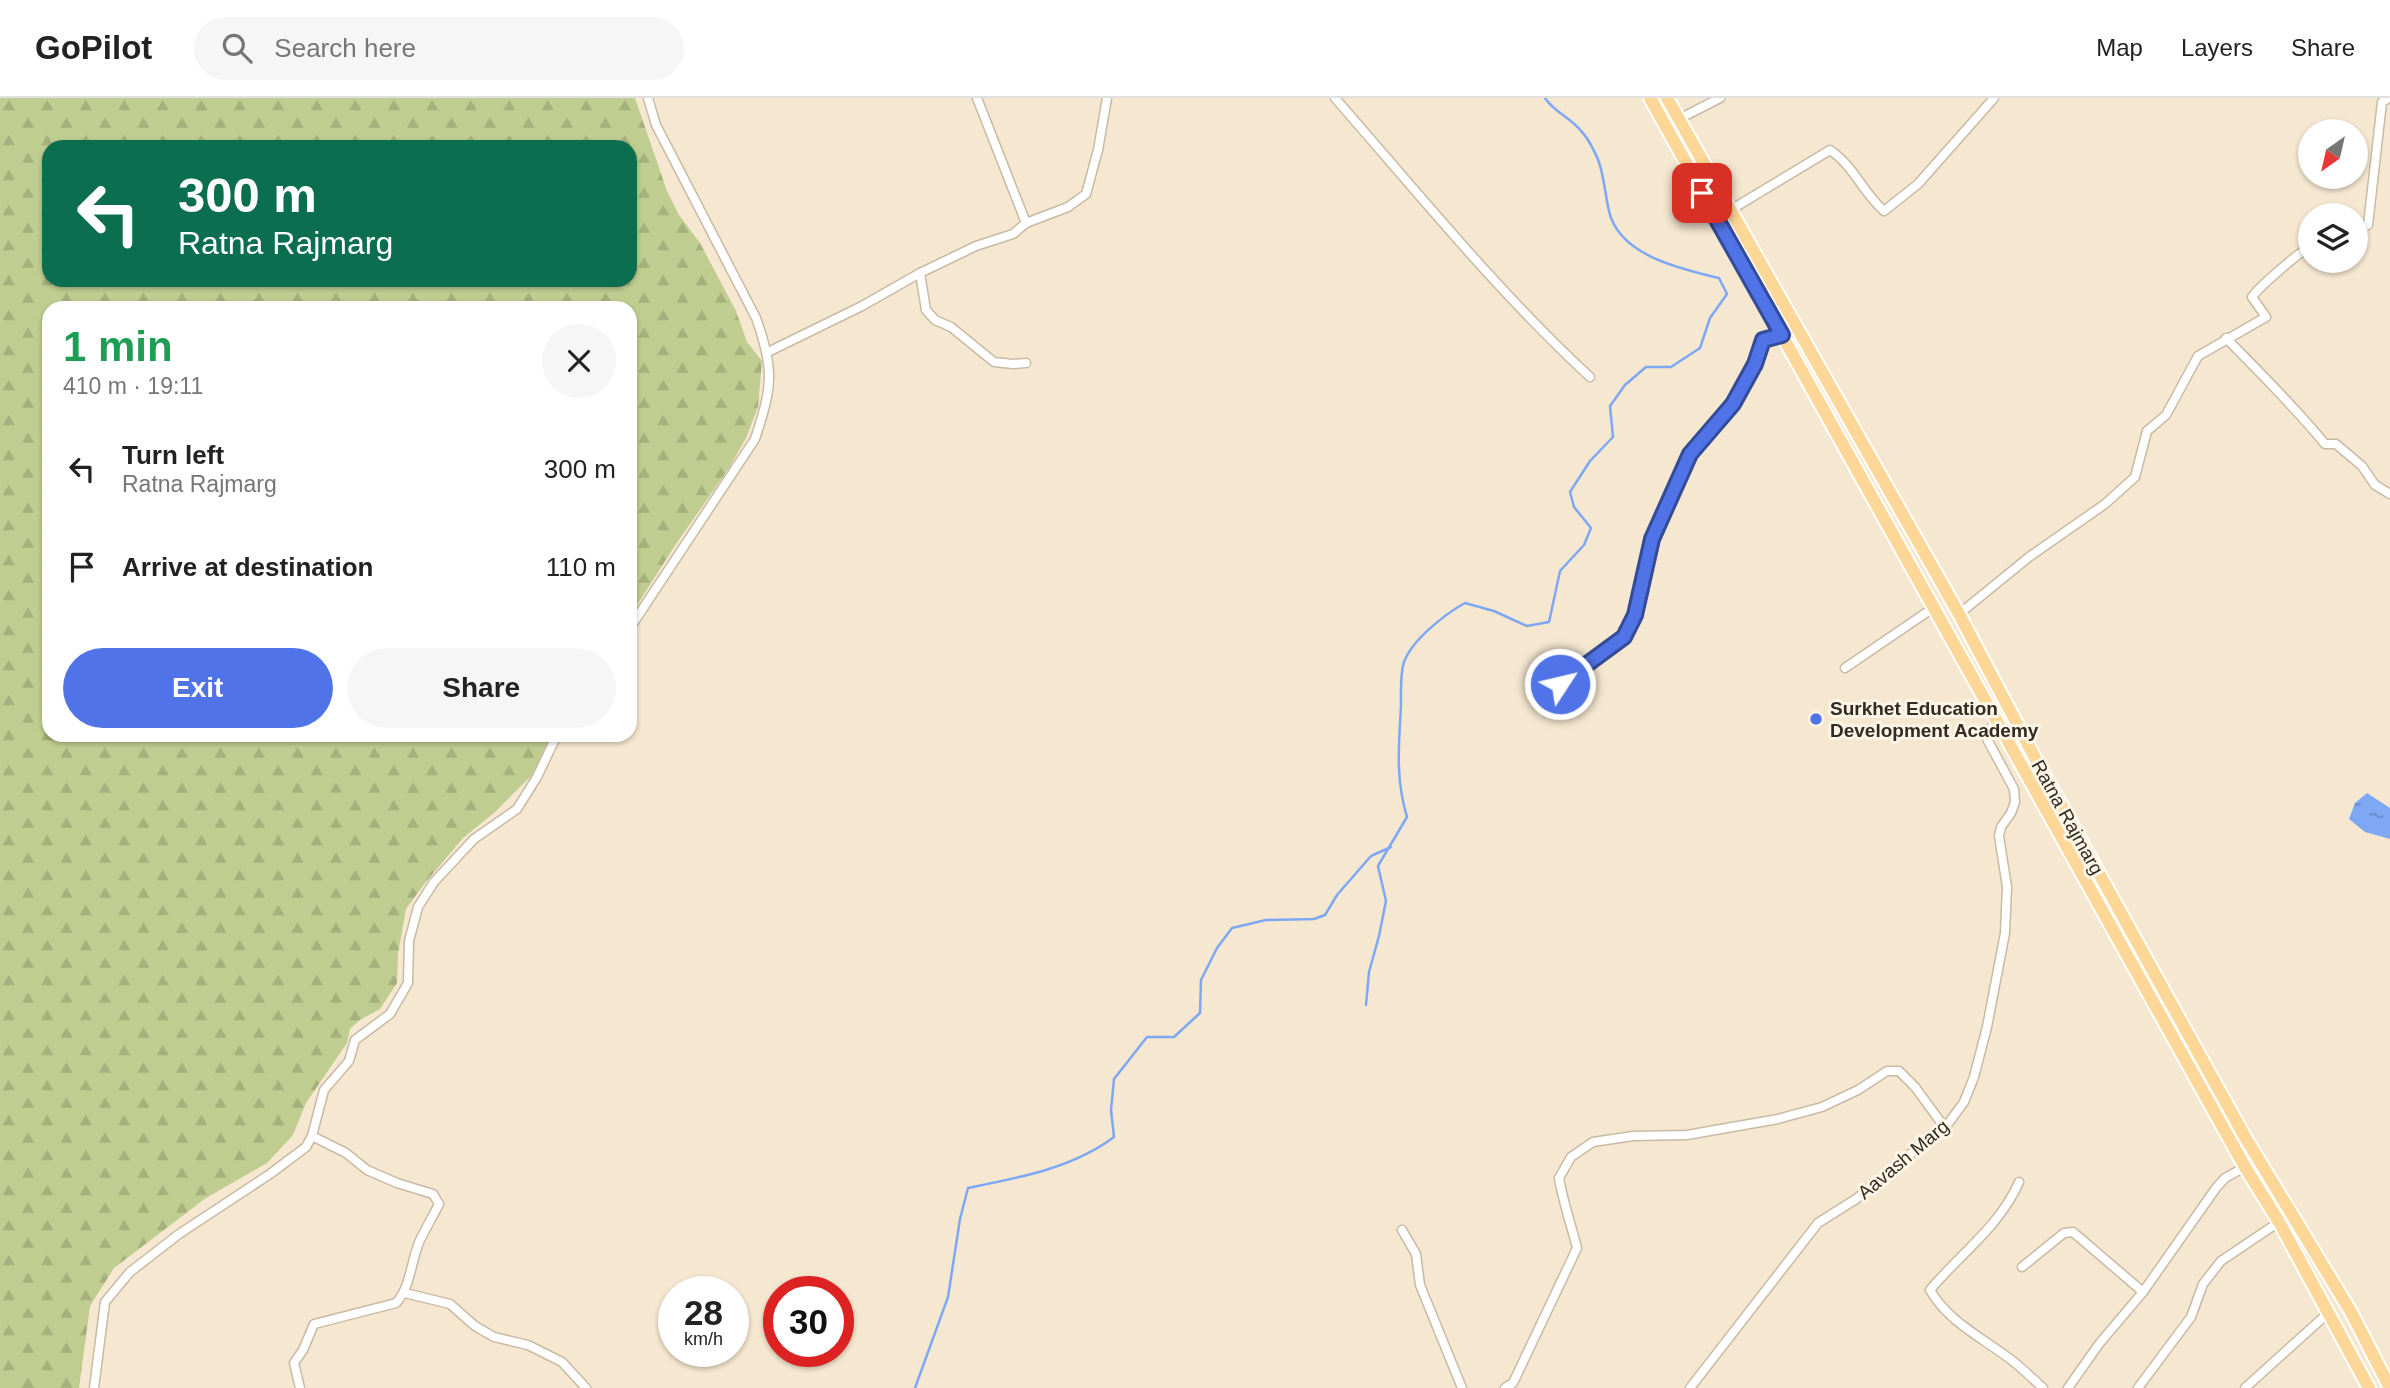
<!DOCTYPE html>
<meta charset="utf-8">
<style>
:root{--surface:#fff;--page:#f6f6f6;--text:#222;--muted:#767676;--line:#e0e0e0;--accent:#5074e8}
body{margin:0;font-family:Arial,sans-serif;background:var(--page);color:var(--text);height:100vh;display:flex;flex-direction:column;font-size:26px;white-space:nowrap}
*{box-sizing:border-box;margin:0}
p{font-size:23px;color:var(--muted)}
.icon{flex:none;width:38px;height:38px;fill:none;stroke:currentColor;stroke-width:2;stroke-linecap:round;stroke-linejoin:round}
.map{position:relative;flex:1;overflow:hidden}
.sheet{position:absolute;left:42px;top:203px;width:595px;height:441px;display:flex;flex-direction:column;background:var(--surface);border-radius:21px;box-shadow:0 2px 5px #0004}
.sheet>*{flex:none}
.hud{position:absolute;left:42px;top:42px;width:595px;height:147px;border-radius:21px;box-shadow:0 2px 5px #0004;background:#0b6e4f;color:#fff;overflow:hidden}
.needle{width:46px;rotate:214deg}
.tools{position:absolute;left:2298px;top:21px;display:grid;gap:14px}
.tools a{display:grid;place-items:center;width:70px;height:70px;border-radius:50%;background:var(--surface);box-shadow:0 2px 5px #0004;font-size:35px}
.speed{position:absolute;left:658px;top:1178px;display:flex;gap:14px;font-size:35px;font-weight:700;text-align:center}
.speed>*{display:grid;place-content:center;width:91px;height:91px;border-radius:50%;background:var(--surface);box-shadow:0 2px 5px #0004;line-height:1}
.speed small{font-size:18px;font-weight:400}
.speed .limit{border:10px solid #d22;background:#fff;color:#111}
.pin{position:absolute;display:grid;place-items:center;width:60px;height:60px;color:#fff;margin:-30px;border-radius:14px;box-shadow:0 4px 10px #0006}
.me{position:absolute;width:77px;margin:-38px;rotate:55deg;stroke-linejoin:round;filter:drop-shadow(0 0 5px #0008)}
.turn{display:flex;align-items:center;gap:24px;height:147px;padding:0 21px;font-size:32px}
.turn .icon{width:91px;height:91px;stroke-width:2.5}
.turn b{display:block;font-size:49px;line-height:60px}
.round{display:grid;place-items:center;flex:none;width:74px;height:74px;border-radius:37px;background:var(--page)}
.head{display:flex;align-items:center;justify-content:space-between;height:119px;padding:0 21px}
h1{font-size:42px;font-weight:700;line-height:52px;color:#1e9e55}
.action{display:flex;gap:14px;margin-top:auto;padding:14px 21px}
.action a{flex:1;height:80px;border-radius:42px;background:var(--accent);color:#fff;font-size:28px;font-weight:700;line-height:80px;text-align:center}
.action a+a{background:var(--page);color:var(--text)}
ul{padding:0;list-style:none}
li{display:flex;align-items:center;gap:21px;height:98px;padding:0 21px}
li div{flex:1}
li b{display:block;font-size:26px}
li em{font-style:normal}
header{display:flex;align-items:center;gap:42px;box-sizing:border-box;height:98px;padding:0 35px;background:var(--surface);border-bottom:2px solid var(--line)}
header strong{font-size:33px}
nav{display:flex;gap:38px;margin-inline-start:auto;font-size:24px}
.search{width:490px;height:63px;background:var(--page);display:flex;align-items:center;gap:18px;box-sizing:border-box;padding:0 24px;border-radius:38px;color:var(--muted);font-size:26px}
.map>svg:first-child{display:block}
.forest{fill:url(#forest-firs);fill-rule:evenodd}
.water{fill:url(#water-ripples)}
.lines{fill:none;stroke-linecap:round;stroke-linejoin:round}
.stream{stroke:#7ea8f4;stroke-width:2.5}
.street-casing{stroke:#c8baa4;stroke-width:11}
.primary-casing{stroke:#fff;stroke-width:16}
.street{stroke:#fff;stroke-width:8}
.primary{stroke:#fdd797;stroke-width:12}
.route-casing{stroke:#344b97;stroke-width:18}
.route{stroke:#5074e8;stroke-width:12}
.poi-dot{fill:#5074e8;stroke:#fef5e7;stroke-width:2.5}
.labels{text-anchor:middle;stroke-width:6;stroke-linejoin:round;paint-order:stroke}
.poi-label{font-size:19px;font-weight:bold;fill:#312c23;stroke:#fef5e7;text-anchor:start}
.street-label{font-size:19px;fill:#312c23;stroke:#fef5e7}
</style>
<header>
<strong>GoPilot</strong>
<div class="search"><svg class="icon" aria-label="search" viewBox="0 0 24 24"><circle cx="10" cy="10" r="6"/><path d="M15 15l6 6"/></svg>Search here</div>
<nav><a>Map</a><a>Layers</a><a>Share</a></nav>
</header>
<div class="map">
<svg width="2390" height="1290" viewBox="0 0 2390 1290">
<defs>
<pattern id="forest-firs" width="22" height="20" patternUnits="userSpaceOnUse" patternTransform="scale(1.75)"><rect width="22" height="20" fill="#c0cd90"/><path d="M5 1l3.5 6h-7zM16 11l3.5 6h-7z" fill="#a5b07c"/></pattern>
<pattern id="water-ripples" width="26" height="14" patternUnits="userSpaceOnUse" patternTransform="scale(1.75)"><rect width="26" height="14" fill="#7ea8f4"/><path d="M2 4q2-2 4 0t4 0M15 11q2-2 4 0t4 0" fill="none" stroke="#6889c5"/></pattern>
</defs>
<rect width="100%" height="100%" fill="#f5e7d0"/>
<!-- forest -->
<path class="forest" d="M 0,0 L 635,0 L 667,93 L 679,117 L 700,145 L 736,213 L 747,244 L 762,263 L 758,309 L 746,340 L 729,370 L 674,449 L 630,518 L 630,210 L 49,210 L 49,637 L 552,637 L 532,677 L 495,714 L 463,740 L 425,785 L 406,811 L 398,856 L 397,885 L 380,911 L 360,922 L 350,931 L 347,945 L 306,1005 L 293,1037 L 267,1065 L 206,1100 L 114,1170 L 90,1208 L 79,1290 L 0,1290 ZM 49,49 L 630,49 L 630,182 L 49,182 Z"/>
<!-- water -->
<polygon class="water" points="2367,695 2390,710 2390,741 2365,734 2349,721 2355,705"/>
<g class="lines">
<!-- stream -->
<g class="stream">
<path d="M 1366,907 L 1369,874 L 1379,838 L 1386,803 L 1378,768 L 1407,719 C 1395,679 1399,647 1401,607 C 1401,594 1400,576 1404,564 C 1412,542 1445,516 1465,505 L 1494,513 L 1527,528 L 1549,524 L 1560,473 L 1584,447 L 1591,430 L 1574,409 L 1570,394 L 1590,363 L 1613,339 L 1610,308 L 1625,287 L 1646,269 L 1671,269 L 1700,250 L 1710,220 L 1727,196 L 1719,180 C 1682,171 1619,158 1609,113 C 1604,92 1604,70 1593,51 C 1590,45 1586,38 1581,33 C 1571,20 1554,14 1545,0"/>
<path d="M 915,1290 L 948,1199 L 960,1121 L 968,1090 C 1018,1080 1073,1070 1114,1039 L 1111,1012 L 1114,981 L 1147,939 L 1174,939 L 1200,915 L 1201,882 L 1217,850 L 1232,830 L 1266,822 L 1314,821 L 1325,817 L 1337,797 L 1371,758 L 1391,749"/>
</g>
<!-- street casing -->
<g class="street-casing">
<g id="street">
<polyline points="977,0 1026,125"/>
<path d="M 1335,0 C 1418,95 1497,193 1590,279"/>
<polyline points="1679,21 1720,0"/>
<path d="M 1729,113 L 1830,52 C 1854,68 1863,95 1884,113 L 1918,86 L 1994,0"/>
<polyline points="2356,132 2368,127 2382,4 2389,0"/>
<polyline points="920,175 926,212 935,222 951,229 994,264 1013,266 1026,265"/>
<path d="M 2226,240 C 2260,275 2294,308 2325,346 L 2336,346 L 2362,368 L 2375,387 L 2390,396"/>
<polyline points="768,254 862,208 920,175 976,148 1013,136 1026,125 1068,109 1086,96 1098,52 1107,0"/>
<path d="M 1959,516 L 2029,459 L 2105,406 L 2135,379 L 2147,333 L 2166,317 L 2198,258 L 2266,219 L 2252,199 C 2258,190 2300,153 2310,149"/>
<path d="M 630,530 L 755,341 C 772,289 775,273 756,220 L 656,27 L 648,0"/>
<polyline points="1845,570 1933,510"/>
<polyline points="1560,585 1624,539 1635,517 1652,441 1690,356 1733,306 1755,266 1763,242 1782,238"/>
<path d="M 2019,1084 C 2000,1128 1960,1156 1930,1192 C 1949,1225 1985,1241 2014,1264 C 2024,1272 2033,1281 2043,1290"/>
<polyline points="1402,1132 1416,1156 1420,1187 1462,1290"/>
<polyline points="2022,1169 2064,1135 2073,1134 2143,1194"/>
<polyline points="405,1195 450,1206 475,1228 494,1239 528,1247 562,1264 586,1290"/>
<polyline points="94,1290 105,1204 130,1174 179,1136 270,1076 306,1049 312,1038 324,992 349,963 355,942 390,916 408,885 409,843 418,809 434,784 474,741 517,711 537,679 557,637"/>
<path d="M 300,1290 L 294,1265 L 303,1252 L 314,1226 L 396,1205 C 411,1189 411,1162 420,1142 C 426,1130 433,1118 439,1106 L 433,1096 L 397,1085 L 367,1072 L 346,1055 L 312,1038"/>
<path d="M 1505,1290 L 1513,1285 L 1577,1150 C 1571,1126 1563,1104 1559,1080 L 1571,1059 L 1593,1044 L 1633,1038 L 1687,1037 L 1778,1021 L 1822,1009 L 1858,992 L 1887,973 L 1899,973 L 1915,989 L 1945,1030"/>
<polyline points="1690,1290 1818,1125 1856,1101 1914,1053 1945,1030 1964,1004 1974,979 1987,929 2005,835 2007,789 1999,738 2001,729 2011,715 2015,704 2014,691 1987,641 1988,634 1995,624"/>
<polyline points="2068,1290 2099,1246 2143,1194 2216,1090 2225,1080 2245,1069"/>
<polyline points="2138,1290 2191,1219 2203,1186 2221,1163 2279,1124"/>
<polyline points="2245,1290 2327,1216"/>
</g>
</g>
<!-- primary casing -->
<g class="primary-casing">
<g id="primary">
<polyline points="1650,0 2245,1069 2279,1124 2369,1290"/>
<polyline points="1667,0 1959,516 2034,658 2245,1039 2351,1214 2390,1290"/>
</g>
</g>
<!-- street -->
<use href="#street" class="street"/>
<!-- primary -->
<use href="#primary" class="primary"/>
</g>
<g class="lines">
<!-- route casing -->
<g class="route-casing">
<polyline id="route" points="1560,586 1624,539 1635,517 1652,441 1690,356 1733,306 1755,266 1763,242 1782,237 1702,95"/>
</g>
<!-- route -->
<use href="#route" class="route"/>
</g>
<!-- markers -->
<circle class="poi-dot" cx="1816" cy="621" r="7"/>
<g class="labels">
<!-- poi labels -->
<g class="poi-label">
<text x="1830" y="617">Surkhet Education<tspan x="1830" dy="22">Development Academy</tspan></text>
</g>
<!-- street labels -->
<g class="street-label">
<text transform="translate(2068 719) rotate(61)" y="7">Ratna Rajmarg</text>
<text transform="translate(1903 1061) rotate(-40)" y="7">Aavash Marg</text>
</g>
</g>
</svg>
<div class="tools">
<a><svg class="needle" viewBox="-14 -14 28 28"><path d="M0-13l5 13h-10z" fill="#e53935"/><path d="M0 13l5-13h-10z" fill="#767676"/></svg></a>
<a><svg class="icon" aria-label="layers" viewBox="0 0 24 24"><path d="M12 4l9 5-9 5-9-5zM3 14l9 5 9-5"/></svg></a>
</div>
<div class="speed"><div>28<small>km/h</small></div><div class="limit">30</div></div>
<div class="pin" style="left:1702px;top:95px;background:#d93025"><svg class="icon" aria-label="arrive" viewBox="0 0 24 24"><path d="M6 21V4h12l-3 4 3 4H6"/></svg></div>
<svg class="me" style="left:1560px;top:586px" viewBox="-20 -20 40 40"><circle r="17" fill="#5074e8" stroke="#fff" stroke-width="3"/><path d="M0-11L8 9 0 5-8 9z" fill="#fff"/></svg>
<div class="hud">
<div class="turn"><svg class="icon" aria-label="left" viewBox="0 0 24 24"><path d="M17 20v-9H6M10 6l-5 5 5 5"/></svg><div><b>300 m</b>Ratna Rajmarg</div></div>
</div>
<section class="sheet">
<div class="head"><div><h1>1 min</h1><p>410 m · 19:11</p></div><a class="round"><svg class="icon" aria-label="close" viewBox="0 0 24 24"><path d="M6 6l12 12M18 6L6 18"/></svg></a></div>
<ul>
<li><svg class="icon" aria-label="left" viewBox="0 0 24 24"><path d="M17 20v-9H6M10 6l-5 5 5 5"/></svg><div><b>Turn left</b><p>Ratna Rajmarg</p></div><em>300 m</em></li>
<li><svg class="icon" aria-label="arrive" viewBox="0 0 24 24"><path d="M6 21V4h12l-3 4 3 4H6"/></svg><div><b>Arrive at destination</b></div><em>110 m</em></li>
</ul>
<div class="action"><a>Exit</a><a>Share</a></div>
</section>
</div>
